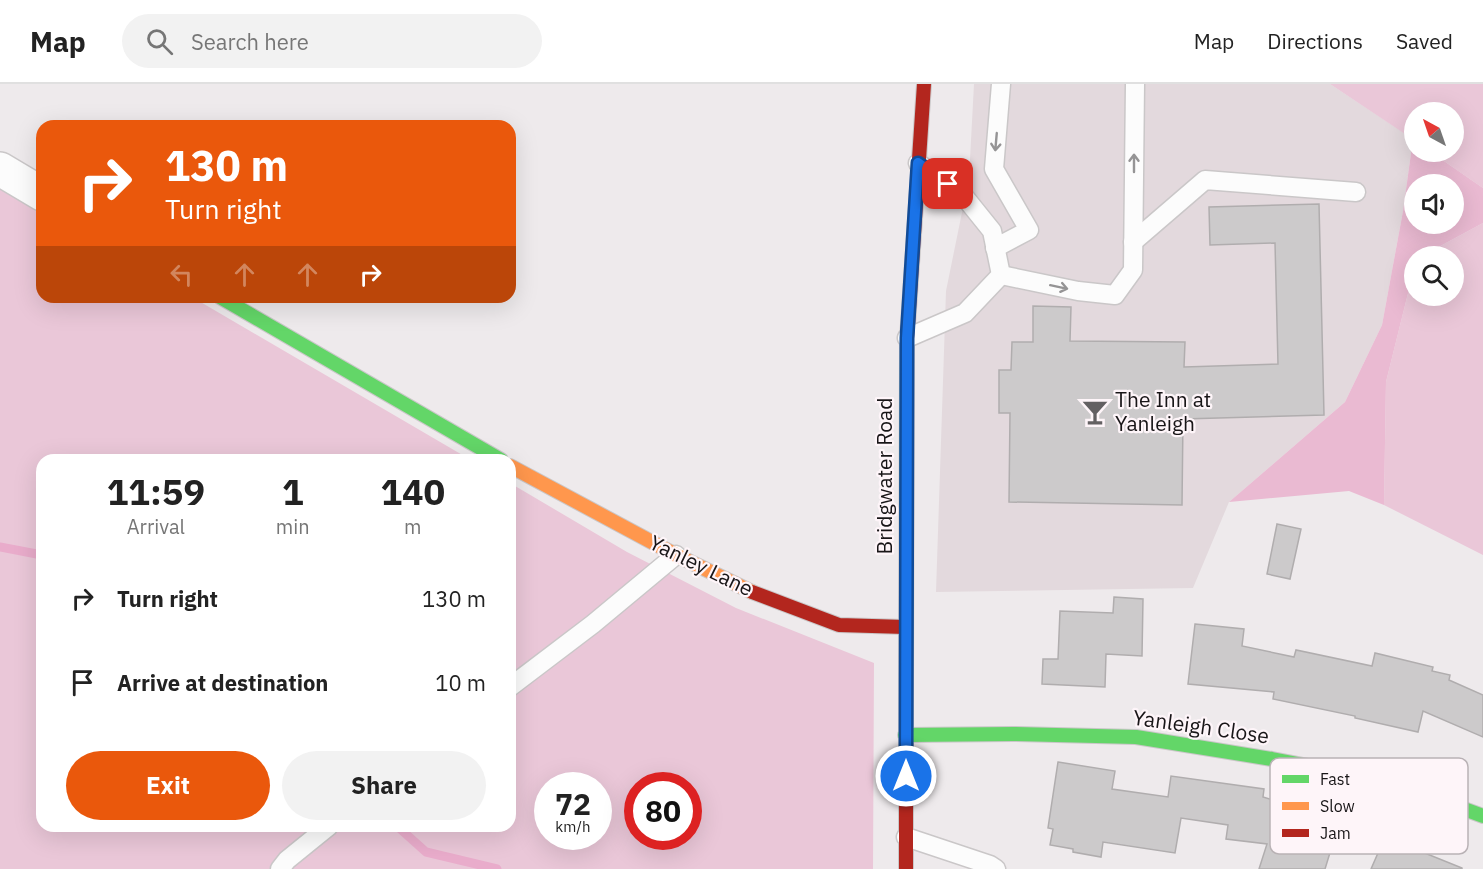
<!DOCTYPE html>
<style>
:root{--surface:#fff;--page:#f2f2f2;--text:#222;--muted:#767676;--line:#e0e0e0;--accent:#ea580c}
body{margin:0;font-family:"IBM Plex Sans",sans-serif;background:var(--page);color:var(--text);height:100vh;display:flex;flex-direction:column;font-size:22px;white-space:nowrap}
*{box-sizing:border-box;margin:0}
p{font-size:20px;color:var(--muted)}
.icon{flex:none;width:33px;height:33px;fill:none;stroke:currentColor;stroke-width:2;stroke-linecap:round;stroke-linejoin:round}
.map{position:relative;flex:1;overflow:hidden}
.sheet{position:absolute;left:36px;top:370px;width:480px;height:378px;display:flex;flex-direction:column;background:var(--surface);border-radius:18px;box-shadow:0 6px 24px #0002}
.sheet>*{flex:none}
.guide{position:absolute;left:36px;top:36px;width:480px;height:183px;border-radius:18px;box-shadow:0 6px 24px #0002;background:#ea580c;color:#fff;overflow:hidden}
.needle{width:39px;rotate:320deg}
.buttons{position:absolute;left:1404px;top:18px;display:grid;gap:12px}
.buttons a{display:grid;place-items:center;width:60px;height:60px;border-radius:50%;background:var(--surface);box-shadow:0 6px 24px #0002;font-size:30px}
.speed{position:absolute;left:534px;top:688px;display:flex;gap:12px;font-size:30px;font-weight:700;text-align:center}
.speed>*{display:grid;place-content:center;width:78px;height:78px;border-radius:50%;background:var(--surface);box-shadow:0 6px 24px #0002;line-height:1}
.speed small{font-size:15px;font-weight:400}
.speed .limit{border:9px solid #d22;background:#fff;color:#111}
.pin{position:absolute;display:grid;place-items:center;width:51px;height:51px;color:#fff;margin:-26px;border-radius:12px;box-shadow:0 3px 9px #0006}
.me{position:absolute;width:66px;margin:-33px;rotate:0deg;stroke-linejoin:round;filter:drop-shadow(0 0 4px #0008)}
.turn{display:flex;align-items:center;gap:21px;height:126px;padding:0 30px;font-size:27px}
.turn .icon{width:78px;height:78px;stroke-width:2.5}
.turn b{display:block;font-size:42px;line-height:51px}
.lanes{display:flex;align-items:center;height:57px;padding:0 30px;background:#0003;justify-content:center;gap:30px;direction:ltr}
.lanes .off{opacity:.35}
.eta{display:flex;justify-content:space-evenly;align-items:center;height:102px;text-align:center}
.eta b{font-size:36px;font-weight:700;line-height:42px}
.action{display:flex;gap:12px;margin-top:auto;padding:12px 30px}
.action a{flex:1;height:69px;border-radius:36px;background:var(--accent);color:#fff;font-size:24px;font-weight:700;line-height:69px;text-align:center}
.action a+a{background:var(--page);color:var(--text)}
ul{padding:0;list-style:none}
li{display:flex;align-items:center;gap:18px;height:84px;padding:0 30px}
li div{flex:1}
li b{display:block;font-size:22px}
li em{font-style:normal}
header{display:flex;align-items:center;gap:36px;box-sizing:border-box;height:84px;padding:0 30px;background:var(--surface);border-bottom:2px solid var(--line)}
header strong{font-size:28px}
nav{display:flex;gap:33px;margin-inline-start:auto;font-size:21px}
.search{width:420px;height:54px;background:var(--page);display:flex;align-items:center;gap:15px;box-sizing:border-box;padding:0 21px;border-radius:33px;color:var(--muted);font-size:22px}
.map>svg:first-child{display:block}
.built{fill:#e3d9dd}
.green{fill:#eac7d8;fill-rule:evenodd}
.forest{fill:#eabad2;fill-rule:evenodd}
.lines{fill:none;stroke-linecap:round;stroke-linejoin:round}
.stream{stroke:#e9accb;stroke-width:9}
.building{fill:#cccacb;stroke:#b0adae;stroke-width:1.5}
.lane-casing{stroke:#cac7c8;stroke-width:21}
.street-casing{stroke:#cac7c8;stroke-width:36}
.fast-casing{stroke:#cac7c8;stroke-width:16}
.slow-casing{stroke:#cac7c8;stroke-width:16}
.jam-casing{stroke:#cac7c8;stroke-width:16}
.lane{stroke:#fcfcfc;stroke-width:18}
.street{stroke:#fcfcfc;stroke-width:33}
.fast{stroke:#63d668;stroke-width:14}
.slow{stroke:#ff974d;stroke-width:14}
.jam{stroke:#b3261e;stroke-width:14}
.oneway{stroke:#959495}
.route-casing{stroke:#114b97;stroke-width:15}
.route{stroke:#1a73e8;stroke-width:10}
.labels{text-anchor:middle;stroke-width:4.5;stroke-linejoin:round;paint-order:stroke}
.poi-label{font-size:21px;fill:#181517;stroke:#fef5f9;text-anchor:start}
.street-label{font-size:21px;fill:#181517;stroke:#fef5f9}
.key{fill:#fef5f9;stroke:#b9b2b5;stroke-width:1.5}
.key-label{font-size:16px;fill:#181517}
</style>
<header>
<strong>Map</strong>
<div class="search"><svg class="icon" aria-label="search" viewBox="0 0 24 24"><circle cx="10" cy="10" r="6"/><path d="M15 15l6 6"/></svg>Search here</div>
<nav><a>Map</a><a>Directions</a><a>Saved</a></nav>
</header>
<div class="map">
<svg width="1483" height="785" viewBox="0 0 1483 785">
<rect width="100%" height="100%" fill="#eeeaec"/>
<!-- built -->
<polygon class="built" points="974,0 1330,0 1413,55 1403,127 1382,241 1345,318 1229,418 1193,504 936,508 946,207 969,94"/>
<!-- green -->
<g class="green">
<polygon points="1330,0 1483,0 1483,104 1431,68 1454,68 1454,28 1414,28 1414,56"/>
<path d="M 0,101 L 42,126 L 42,213 L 192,213 L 471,376 L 42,376 L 42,742 L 510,742 L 510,399 L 627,468 L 736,524 L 874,579 L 873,785 L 0,785 ZM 548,702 L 598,702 L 598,753 L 548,753 ZM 638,702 L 688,702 L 688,753 L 638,753 Z"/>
<polygon points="1483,139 1483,471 1384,421 1386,298 1414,185 1414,212 1454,212 1454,172 1422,172"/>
</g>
<!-- forest -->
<path class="forest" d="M 1413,55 L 1414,68 L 1431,68 L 1483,104 L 1483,139 L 1422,172 L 1414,172 L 1414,185 L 1386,298 L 1384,421 L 1349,407 L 1229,418 L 1345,318 L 1382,241 L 1403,127 ZM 1414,100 L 1454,100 L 1454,140 L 1414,140 Z"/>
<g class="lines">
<!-- stream -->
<g class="stream">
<polyline points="0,463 42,471"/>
<polyline points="397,742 426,768 497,785"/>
</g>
</g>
<!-- building -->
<g class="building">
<polygon points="1319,120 1324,331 1183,335 1182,421 1009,418 1010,329 999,329 999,286 1011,286 1012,258 1033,258 1033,222 1071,223 1070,257 1185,258 1184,283 1278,280 1275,159 1210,161 1209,123"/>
<polygon points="1277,440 1301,445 1290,495 1267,490"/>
<polygon points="1114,513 1143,515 1142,572 1106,570 1105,603 1042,600 1043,575 1058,575 1060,527 1113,529"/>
<polygon points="1195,540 1244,545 1242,562 1294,573 1296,566 1372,582 1375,569 1433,583 1432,587 1450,591 1449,596 1483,611 1483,653 1423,627 1418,648 1355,634 1355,632 1273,615 1274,608 1188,600"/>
<polygon points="1058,678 1115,687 1112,705 1168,713 1171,692 1264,705 1263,713 1340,736 1325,785 1259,785 1267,760 1226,755 1228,741 1181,734 1175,769 1103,758 1101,773 1073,768 1073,765 1050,761 1053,745 1048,744"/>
<polygon points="1385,753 1462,784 1462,785 1371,785"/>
</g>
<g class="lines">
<!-- lane casing -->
<g class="lane-casing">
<g id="lane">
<polyline points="1133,158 1205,96 1356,108"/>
<polyline points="995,164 1029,146 994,85 1001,0"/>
<polyline points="1001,191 1078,207 1115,211 1133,186 1135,0"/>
<polyline points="907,254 965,229 1001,191 992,147 963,111 918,79"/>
<polyline points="510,603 593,540 676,471"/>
<polyline points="906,753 990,781 996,785"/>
<polyline points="280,785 287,776 329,742"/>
</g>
</g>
<!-- street casing -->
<g class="street-casing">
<polyline id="street" points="0,85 42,110"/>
</g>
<!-- fast casing -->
<g class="fast-casing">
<g id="fast">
<polyline points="220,213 501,376"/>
<polyline points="906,598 907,255"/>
<polyline points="905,651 1013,650 1136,653 1272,675 1391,698 1483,732"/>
</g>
</g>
<!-- slow casing -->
<g class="slow-casing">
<polyline id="slow" points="510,382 676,471 752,508"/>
</g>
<!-- jam casing -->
<g class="jam-casing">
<g id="jam">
<polyline points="907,255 924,0"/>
<polyline points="752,508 839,541 905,543"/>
<polyline points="906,785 906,598"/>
</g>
</g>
<!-- lane -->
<use href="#lane" class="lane"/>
<!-- street -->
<use href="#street" class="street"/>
<!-- fast -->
<use href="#fast" class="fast"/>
<!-- slow -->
<use href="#slow" class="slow"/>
<!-- jam -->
<use href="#jam" class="jam"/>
</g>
<!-- one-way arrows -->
<defs><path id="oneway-shaft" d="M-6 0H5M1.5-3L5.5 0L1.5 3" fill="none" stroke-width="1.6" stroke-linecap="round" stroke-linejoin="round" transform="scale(1.5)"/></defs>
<g class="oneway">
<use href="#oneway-shaft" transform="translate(996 58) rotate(95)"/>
<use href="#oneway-shaft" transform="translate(1134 79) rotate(-90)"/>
<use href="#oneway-shaft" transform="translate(1059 203) rotate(12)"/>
</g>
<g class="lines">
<!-- route casing -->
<g class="route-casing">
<polyline id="route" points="906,692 907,254 918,79 948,100"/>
</g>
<!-- route -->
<use href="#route" class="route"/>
</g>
<!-- icons -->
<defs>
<g id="bar-bare" transform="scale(2.07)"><path d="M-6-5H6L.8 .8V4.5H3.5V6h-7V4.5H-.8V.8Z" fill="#636062" stroke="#fef5f9" stroke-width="2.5" paint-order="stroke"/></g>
</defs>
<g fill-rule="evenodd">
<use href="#bar-bare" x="1095" y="328"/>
</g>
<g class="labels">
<!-- poi labels -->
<g class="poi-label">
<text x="1115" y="323">The Inn at<tspan x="1115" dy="24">Yanleigh</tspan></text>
</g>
<!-- street labels -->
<g class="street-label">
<text transform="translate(885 392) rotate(-90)" y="7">Bridgwater Road</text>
<text transform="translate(701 482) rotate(26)" y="7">Yanley Lane</text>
<text transform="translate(1201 643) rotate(8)" y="7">Yanleigh Close</text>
</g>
</g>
<!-- legend -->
<rect x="1270" y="674" width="198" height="96" rx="9" class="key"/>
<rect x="1282" y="691" width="27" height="8" fill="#63d668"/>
<rect x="1282" y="718" width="27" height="8" fill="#ff974d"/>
<rect x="1282" y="745" width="27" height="8" fill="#b3261e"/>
<g class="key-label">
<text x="1320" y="701">Fast</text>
<text x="1320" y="728">Slow</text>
<text x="1320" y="755">Jam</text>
</g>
</svg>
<div class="buttons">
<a><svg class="needle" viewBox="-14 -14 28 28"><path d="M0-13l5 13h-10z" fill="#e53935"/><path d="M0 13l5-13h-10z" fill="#767676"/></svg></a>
<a><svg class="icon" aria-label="sound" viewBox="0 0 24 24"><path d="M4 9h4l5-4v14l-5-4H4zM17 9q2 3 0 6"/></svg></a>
<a><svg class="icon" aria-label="search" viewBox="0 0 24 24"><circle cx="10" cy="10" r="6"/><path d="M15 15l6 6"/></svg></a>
</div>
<div class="speed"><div>72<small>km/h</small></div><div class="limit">80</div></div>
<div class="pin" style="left:948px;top:100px;background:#d93025"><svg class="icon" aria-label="arrive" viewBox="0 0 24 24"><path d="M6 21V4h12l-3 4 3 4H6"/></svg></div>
<svg class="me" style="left:906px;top:692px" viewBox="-20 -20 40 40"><circle r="17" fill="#1a73e8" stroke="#fff" stroke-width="3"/><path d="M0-11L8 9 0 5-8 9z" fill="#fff"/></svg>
<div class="guide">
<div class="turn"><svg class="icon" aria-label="right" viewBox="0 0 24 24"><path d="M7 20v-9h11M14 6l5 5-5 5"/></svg><div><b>130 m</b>Turn right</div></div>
<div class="lanes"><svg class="icon off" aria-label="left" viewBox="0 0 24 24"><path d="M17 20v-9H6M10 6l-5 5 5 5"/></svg><svg class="icon off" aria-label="ahead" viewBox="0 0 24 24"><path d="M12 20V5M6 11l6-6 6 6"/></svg><svg class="icon off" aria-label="ahead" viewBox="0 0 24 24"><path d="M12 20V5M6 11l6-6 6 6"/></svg><svg class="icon" aria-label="right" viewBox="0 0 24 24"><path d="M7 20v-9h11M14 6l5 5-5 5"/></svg></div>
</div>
<section class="sheet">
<div class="eta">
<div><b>11:59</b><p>Arrival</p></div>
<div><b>1</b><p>min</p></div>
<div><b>140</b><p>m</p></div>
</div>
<ul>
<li><svg class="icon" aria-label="right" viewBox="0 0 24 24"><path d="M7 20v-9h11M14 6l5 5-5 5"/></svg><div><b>Turn right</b></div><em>130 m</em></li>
<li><svg class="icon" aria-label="arrive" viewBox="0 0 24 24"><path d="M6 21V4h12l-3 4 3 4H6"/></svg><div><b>Arrive at destination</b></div><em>10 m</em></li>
</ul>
<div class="action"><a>Exit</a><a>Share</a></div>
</section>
</div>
